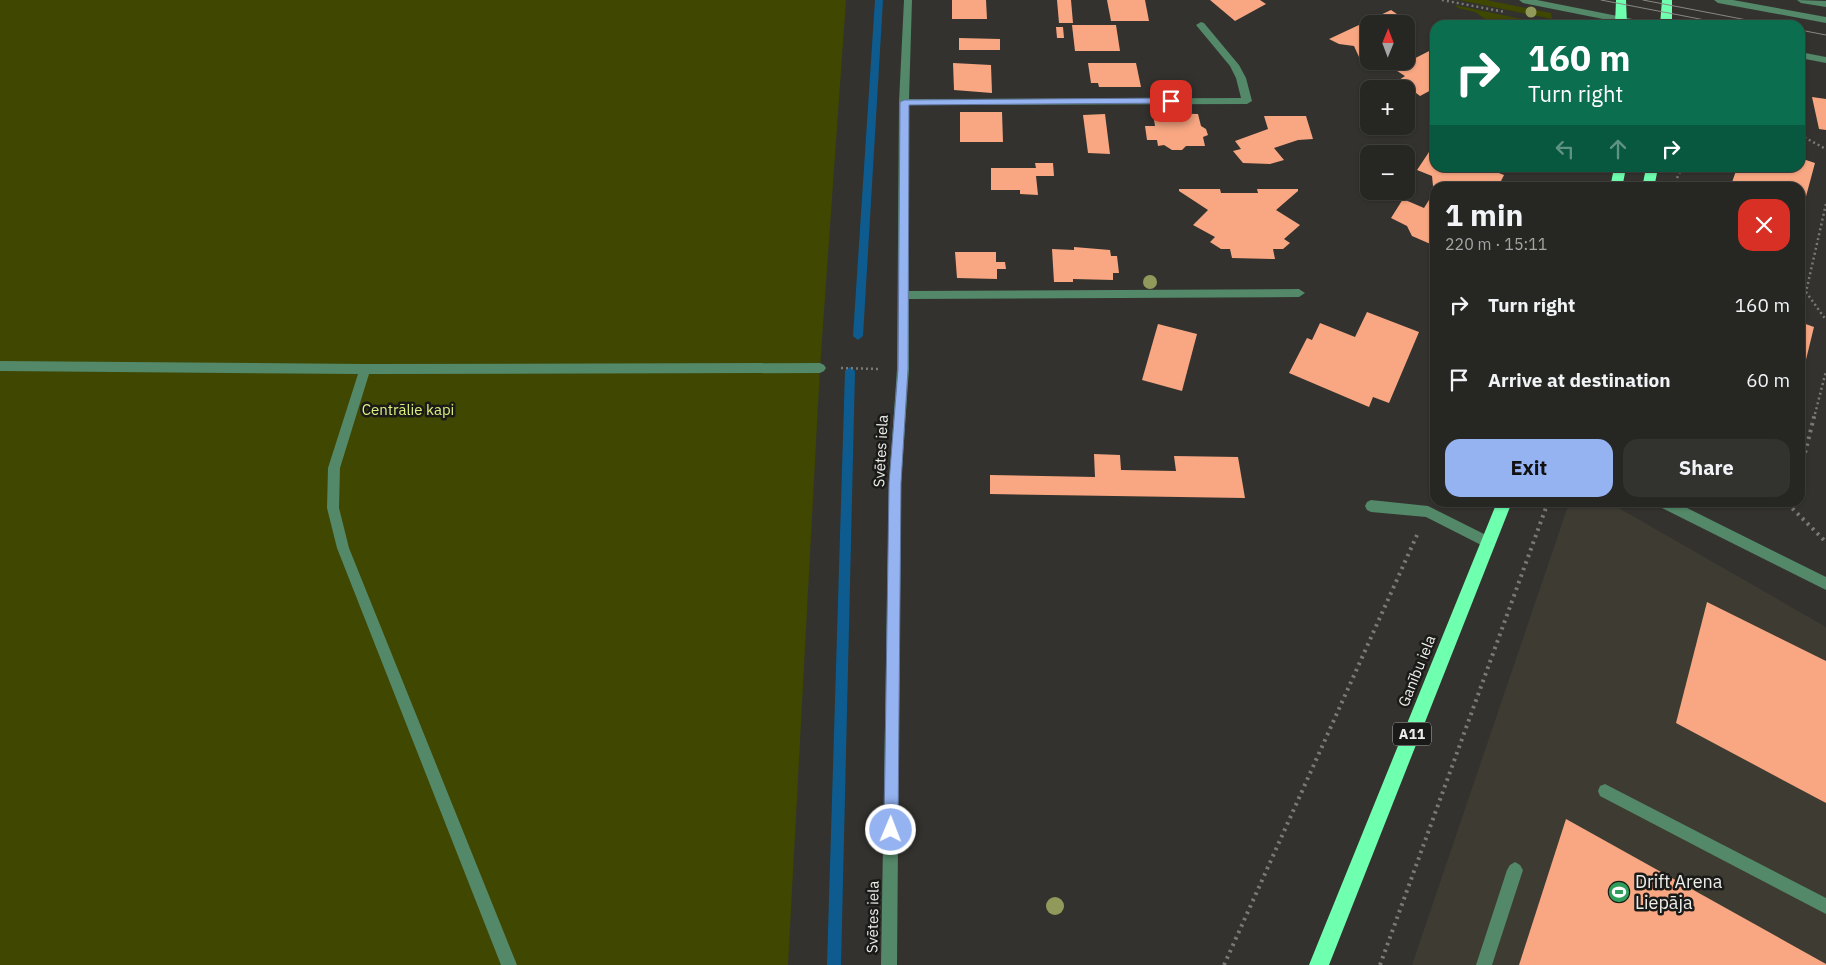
<!DOCTYPE html>
<meta charset="utf-8">
<style>
:root{--surface:#262622;--page:#32322f;--text:#f1f3f6;--muted:#a4a5a5;--line:#424340;--accent:#95b2f1}
body{margin:0;font-family:"IBM Plex Sans",sans-serif;background:var(--page);color:var(--text);height:100vh;display:flex;flex-direction:column;font-size:19px;white-space:nowrap}
*{box-sizing:border-box;margin:0}
p{font-size:16px;color:var(--muted)}
.icon{flex:none;width:28px;height:28px;fill:none;stroke:currentColor;stroke-width:2;stroke-linecap:round;stroke-linejoin:round}
.map{position:relative;flex:1;overflow:hidden}
.side{position:absolute;left:1430px;top:182px;width:375px;height:325px;display:flex;flex-direction:column;background:var(--surface);border-radius:15px;box-shadow:0 1px 4px #0004,0 0 0 1px var(--line)}
.side>*{flex:none}
.top-card{position:absolute;left:1430px;top:20px;width:375px;height:152px;border-radius:15px;box-shadow:0 1px 4px #0004,0 0 0 1px var(--line);background:#0b6e4f;color:#fff;overflow:hidden}
.needle{width:32px;rotate:1deg}
.tools{position:absolute;left:1360px;top:15px;display:grid;gap:10px}
.tools a{display:grid;place-items:center;width:55px;height:55px;border-radius:10px;background:var(--surface);box-shadow:0 1px 4px #0004,0 0 0 1px var(--line);font-size:25px}
.pin{position:absolute;display:grid;place-items:center;width:42px;height:42px;color:#fff;margin:-21px;border-radius:10px;box-shadow:0 2px 8px #0006}
.me{position:absolute;width:55px;margin:-28px;rotate:1deg;stroke-linejoin:round;filter:drop-shadow(0 0 4px #0008)}
.turn{display:flex;align-items:center;gap:18px;height:105px;padding:0 15px;font-size:22px}
.turn .icon{width:65px;height:65px;stroke-width:2.5}
.turn b{display:block;font-size:35px;line-height:42px}
.lanes{display:flex;align-items:center;height:48px;padding:0 15px;background:#0003;justify-content:center;gap:25px;direction:ltr}
.lanes .off{opacity:.35}
.round{display:grid;place-items:center;flex:none;width:52px;height:52px;border-radius:15px;background:var(--page)}
.headline{display:flex;align-items:center;justify-content:space-between;height:85px;padding:0 15px}
h1{font-size:30px;font-weight:700;line-height:38px}
.primary-button{display:flex;gap:10px;margin-top:auto;padding:10px 15px}
.primary-button a{flex:1;height:58px;border-radius:15px;background:var(--accent);color:#111;font-size:20px;font-weight:700;line-height:58px;text-align:center}
.primary-button a+a{background:var(--page);color:var(--text)}
ul{padding:0;list-style:none}
li{display:flex;align-items:center;gap:15px;height:75px;padding:0 15px}
li div{flex:1}
li b{display:block;font-size:19px}
li em{font-style:normal}
.map>svg:first-child{display:block}
.built{fill:#3e3b32}
.green{fill:#404701}
.lines{fill:none;stroke-linecap:round;stroke-linejoin:round}
.stream{fill:#0e5c8f;fill-rule:evenodd}
.building{fill:#f8a782}
.path-far1{stroke:#7a7976;stroke-width:2.5;stroke-dasharray:2 3;stroke-linecap:butt}
.path{stroke:#7a7976;stroke-width:4;stroke-dasharray:2.5 4.5;stroke-linecap:butt}
.minor{fill:#538868;fill-rule:evenodd}
.highway{fill:#6effaf;fill-rule:evenodd}
.tram{stroke:#898885;stroke-width:1}
.tree{fill:#929a5b}
.route{fill:#95b2f1;stroke:#61749d}
.labels{text-anchor:middle;stroke-width:5;stroke-linejoin:round;paint-order:stroke}
.shield{fill:#1a1a18;stroke:#aeaeab;stroke-width:1}
.shield-label{font-size:14px;font-weight:bold;fill:#ededea}
.park-label{font-size:15px;fill:#dff080;stroke:#1a1a18}
.street-label{font-size:15px;fill:#ededea;stroke:#1a1a18}
.near-poi-label{font-size:18px;fill:#ededea;stroke:#1a1a18;text-anchor:start}
</style>
<div class="map">
<svg width="1826" height="965" viewBox="0 0 1826 965">
<rect width="100%" height="100%" fill="#33322e"/>
<!-- built -->
<polygon class="built" points="1569,503 1610,503 1826,627 1826,965 1412,965"/>
<!-- green -->
<g class="green">
<polygon points="0,0 846,0 820,368 788,965 0,965"/>
<polygon points="1459,0 1486,0 1551,13 1552,19"/>
<polygon points="1455,5 1549,25 1494,25 1475,12 1458,8"/>
</g>
<g class="lines">
<!-- stream -->
<g class="stream">
<polygon points="875,0 883,0 863,336 858,340 853,336"/>
<polygon points="850,367 855,371 841,965 827,965 845,371"/>
</g>
</g>
<!-- building -->
<g class="building">
<polygon points="952,0 986,0 987,19 952,19"/>
<polygon points="1057,0 1071,0 1073,23 1059,23"/>
<polygon points="1107,0 1145,0 1149,21 1111,21"/>
<polygon points="1210,0 1260,0 1266,4 1235,21"/>
<polygon points="1391,10 1400,16 1404,14 1414,22 1406,26 1416,33 1406,38 1406,24 1369,24 1369,57 1359,57 1354,46 1339,44 1329,39"/>
<polygon points="1072,25 1116,25 1120,51 1075,51"/>
<polygon points="1056,27 1063,27 1064,38 1057,38"/>
<polygon points="959,38 1000,39 1000,50 959,50"/>
<polygon points="1435,48 1435,88 1420,96 1399,80 1405,76 1394,69"/>
<polygon points="953,63 991,65 992,93 954,90"/>
<polygon points="1088,63 1136,63 1141,87 1099,87 1098,83 1091,83"/>
<polygon points="1812,97 1826,99 1826,130 1819,129"/>
<polygon points="960,112 1002,112 1003,142 960,142"/>
<polygon points="1153,113 1198,114 1201,126 1206,129 1208,135 1203,137 1205,146 1186,146 1182,150 1172,150 1164,145 1158,146 1157,140 1147,140 1145,126 1155,126"/>
<polygon points="1105,114 1110,154 1088,153 1083,115"/>
<polygon points="1264,116 1306,116 1313,139 1298,140 1274,148 1284,160 1270,164 1243,163 1233,151 1241,149 1235,141 1268,129"/>
<polygon points="1429,152 1435,155 1435,168 1486,168 1504,175 1500,183 1510,188 1437,188 1433,186 1432,176 1417,170"/>
<polygon points="1800,158 1815,163 1801,215 1800,188 1730,188 1737,168 1800,168"/>
<polygon points="1035,163 1053,163 1054,176 1036,176 1038,195 1020,194 1020,190 991,190 991,168 1036,168"/>
<polygon points="1179,189 1220,189 1221,193 1258,193 1257,189 1298,189 1298,191 1276,210 1300,225 1284,239 1290,243 1283,249 1273,249 1275,259 1232,258 1230,249 1221,249 1210,242 1215,237 1193,225 1208,210 1179,191"/>
<polygon points="1403,199 1424,208 1429,200 1435,203 1435,246 1412,236 1407,226 1391,218"/>
<polygon points="1074,247 1110,250 1111,256 1117,256 1119,273 1113,273 1113,280 1073,279 1073,282 1054,282 1052,249 1074,250"/>
<polygon points="955,252 996,252 996,262 1005,262 1006,269 997,269 997,279 957,278"/>
<polygon points="1367,312 1419,332 1389,403 1373,397 1369,407 1289,373 1307,338 1312,340 1320,323 1355,337"/>
<polygon points="1800,322 1814,327 1801,380 1800,380"/>
<polygon points="1158,324 1197,334 1182,391 1142,380"/>
<polygon points="1094,454 1120,455 1121,470 1176,471 1174,456 1238,457 1245,498 990,494 990,475 1095,477"/>
<polygon points="1707,602 1826,661 1826,803 1676,723"/>
<polygon points="1566,819 1826,964 1826,965 1519,965"/>
</g>
<g class="lines">
<!-- path-far1 -->
<g class="path-far1">
<polyline points="1442,0 1505,12"/>
<polyline points="1800,135 1826,149"/>
<polyline points="1677,178 1682,168"/>
<polyline points="1826,204 1806,292 1826,320"/>
<polyline points="841,368 879,369"/>
<polyline points="1815,414 1826,371"/>
</g>
<!-- path -->
<g class="path">
<polyline points="1800,473 1815,413"/>
<polyline points="1792,502 1791,507 1826,542"/>
<polyline points="1224,965 1417,535"/>
<polyline points="1380,965 1548,502"/>
</g>
<!-- minor -->
<g class="minor">
<polygon points="904,0 912,0 909,99 1241,98 1236,78 1230,66 1196,25 1201,22 1204,23 1239,65 1246,78 1252,101 1247,104 909,105 909,291 1299,289 1305,293 1299,297 909,299 909,369 901,483 897,965 881,965 889,483 897,369 899,102"/>
<polygon points="1519,0 1537,0 1648,22 1653,25 1633,25 1523,3"/>
<polygon points="1714,0 1733,0 1826,17 1826,23 1718,3"/>
<polygon points="1797,0 1826,1 1826,7 1801,3"/>
<polygon points="1800,52 1826,57 1826,63 1800,58"/>
<polygon points="0,361 365,364 820,363 824,365 826,368 824,371 820,373 369,374 340,468 339,508 349,548 517,965 501,965 337,548 327,508 328,468 358,374 0,371"/>
<polygon points="1371,500 1428,506 1494,539 1495,543 1494,547 1489,549 1426,517 1371,512 1367,510 1365,506 1367,502"/>
<polygon points="1656,502 1675,502 1826,577 1826,590 1658,506"/>
<polygon points="1605,784 1826,898 1826,914 1600,796 1598,791 1600,786"/>
<polygon points="1515,862 1520,865 1523,870 1492,965 1476,965 1507,870 1510,865"/>
</g>
<!-- highway -->
<g class="highway">
<polygon points="1616,0 1626,0 1627,25 1615,25"/>
<polygon points="1662,0 1672,0 1672,25 1660,25"/>
<polygon points="1614,168 1626,168 1622,188 1610,188"/>
<polygon points="1646,168 1658,168 1654,188 1642,188"/>
<polygon points="1497,502 1512,502 1329,965 1309,965"/>
</g>
<!-- tram -->
<g class="tram">
<polyline points="1601,0 1731,25"/>
<polyline points="1643,0 1773,25"/>
<polyline points="1800,30 1826,35"/>
</g>
</g>
<!-- trees -->
<g class="tree">
<circle cx="1531" cy="12" r="5.5"/>
<circle cx="1150" cy="282" r="7"/>
<circle cx="1055" cy="906" r="9"/>
</g>
<!-- route -->
<polygon class="route" points="1171,98 1174,99 1174,103 909,105 908,369 901,483 898,830 896,835 891,837 886,835 884,830 889,483 898,369 900,102 904,100"/>
<!-- icons -->
<defs>
<g id="stadium-disc" transform="scale(1.125)"><circle r="9.5" fill="#2e9e5b" stroke="#1a1a18"/><path d="M0-5a6.5 5 0 1 0 0 10a6.5 5 0 1 0 0-10ZM-3.5-1.8h7v3.6h-7Z" fill="#fff"/></g>
</defs>
<g fill-rule="evenodd">
<use href="#stadium-disc" x="1619" y="892"/>
</g>
<g class="labels">
<!-- shield labels -->
<rect class="shield" x="1393" y="722.5" width="38" height="23" rx="4"/>
<g class="shield-label">
<text x="1412" y="739">A11</text>
</g>
<!-- park labels -->
<g class="park-label">
<text x="408" y="415">Centrālie kapi</text>
</g>
<!-- street labels -->
<g class="street-label">
<text transform="translate(881 451) rotate(-87)" y="5">Svētes iela</text>
<text transform="translate(1417 671) rotate(-68)" y="5">Ganību iela</text>
<text transform="translate(873 917) rotate(-89)" y="5">Svētes iela</text>
</g>
<!-- near-poi labels -->
<g class="near-poi-label">
<text x="1635" y="888">Drift Arena<tspan x="1635" dy="21">Liepāja</tspan></text>
</g>
</g>
</svg>
<div class="tools">
<a><svg class="needle" viewBox="-14 -14 28 28"><path d="M0-13l5 13h-10z" fill="#e53935"/><path d="M0 13l5-13h-10z" fill="#a4a5a5"/></svg></a>
<a>+</a>
<a>−</a>
</div>
<div class="pin" style="left:1171px;top:101px;background:#d93025"><svg class="icon" aria-label="arrive" viewBox="0 0 24 24"><path d="M6 21V4h12l-3 4 3 4H6"/></svg></div>
<svg class="me" style="left:891px;top:830px" viewBox="-20 -20 40 40"><circle r="17" fill="#95b2f1" stroke="#fff" stroke-width="3"/><path d="M0-11L8 9 0 5-8 9z" fill="#fff"/></svg>
<div class="top-card">
<div class="turn"><svg class="icon" aria-label="right" viewBox="0 0 24 24"><path d="M7 20v-9h11M14 6l5 5-5 5"/></svg><div><b>160 m</b>Turn right</div></div>
<div class="lanes"><svg class="icon off" aria-label="left" viewBox="0 0 24 24"><path d="M17 20v-9H6M10 6l-5 5 5 5"/></svg><svg class="icon off" aria-label="ahead" viewBox="0 0 24 24"><path d="M12 20V5M6 11l6-6 6 6"/></svg><svg class="icon" aria-label="right" viewBox="0 0 24 24"><path d="M7 20v-9h11M14 6l5 5-5 5"/></svg></div>
</div>
<section class="side">
<div class="headline"><div><h1>1 min</h1><p>220 m · 15:11</p></div><a class="round" style="background:#d93025;color:#fff"><svg class="icon" aria-label="close" viewBox="0 0 24 24"><path d="M6 6l12 12M18 6L6 18"/></svg></a></div>
<ul>
<li><svg class="icon" aria-label="right" viewBox="0 0 24 24"><path d="M7 20v-9h11M14 6l5 5-5 5"/></svg><div><b>Turn right</b></div><em>160 m</em></li>
<li><svg class="icon" aria-label="arrive" viewBox="0 0 24 24"><path d="M6 21V4h12l-3 4 3 4H6"/></svg><div><b>Arrive at destination</b></div><em>60 m</em></li>
</ul>
<div class="primary-button"><a>Exit</a><a>Share</a></div>
</section>
</div>
